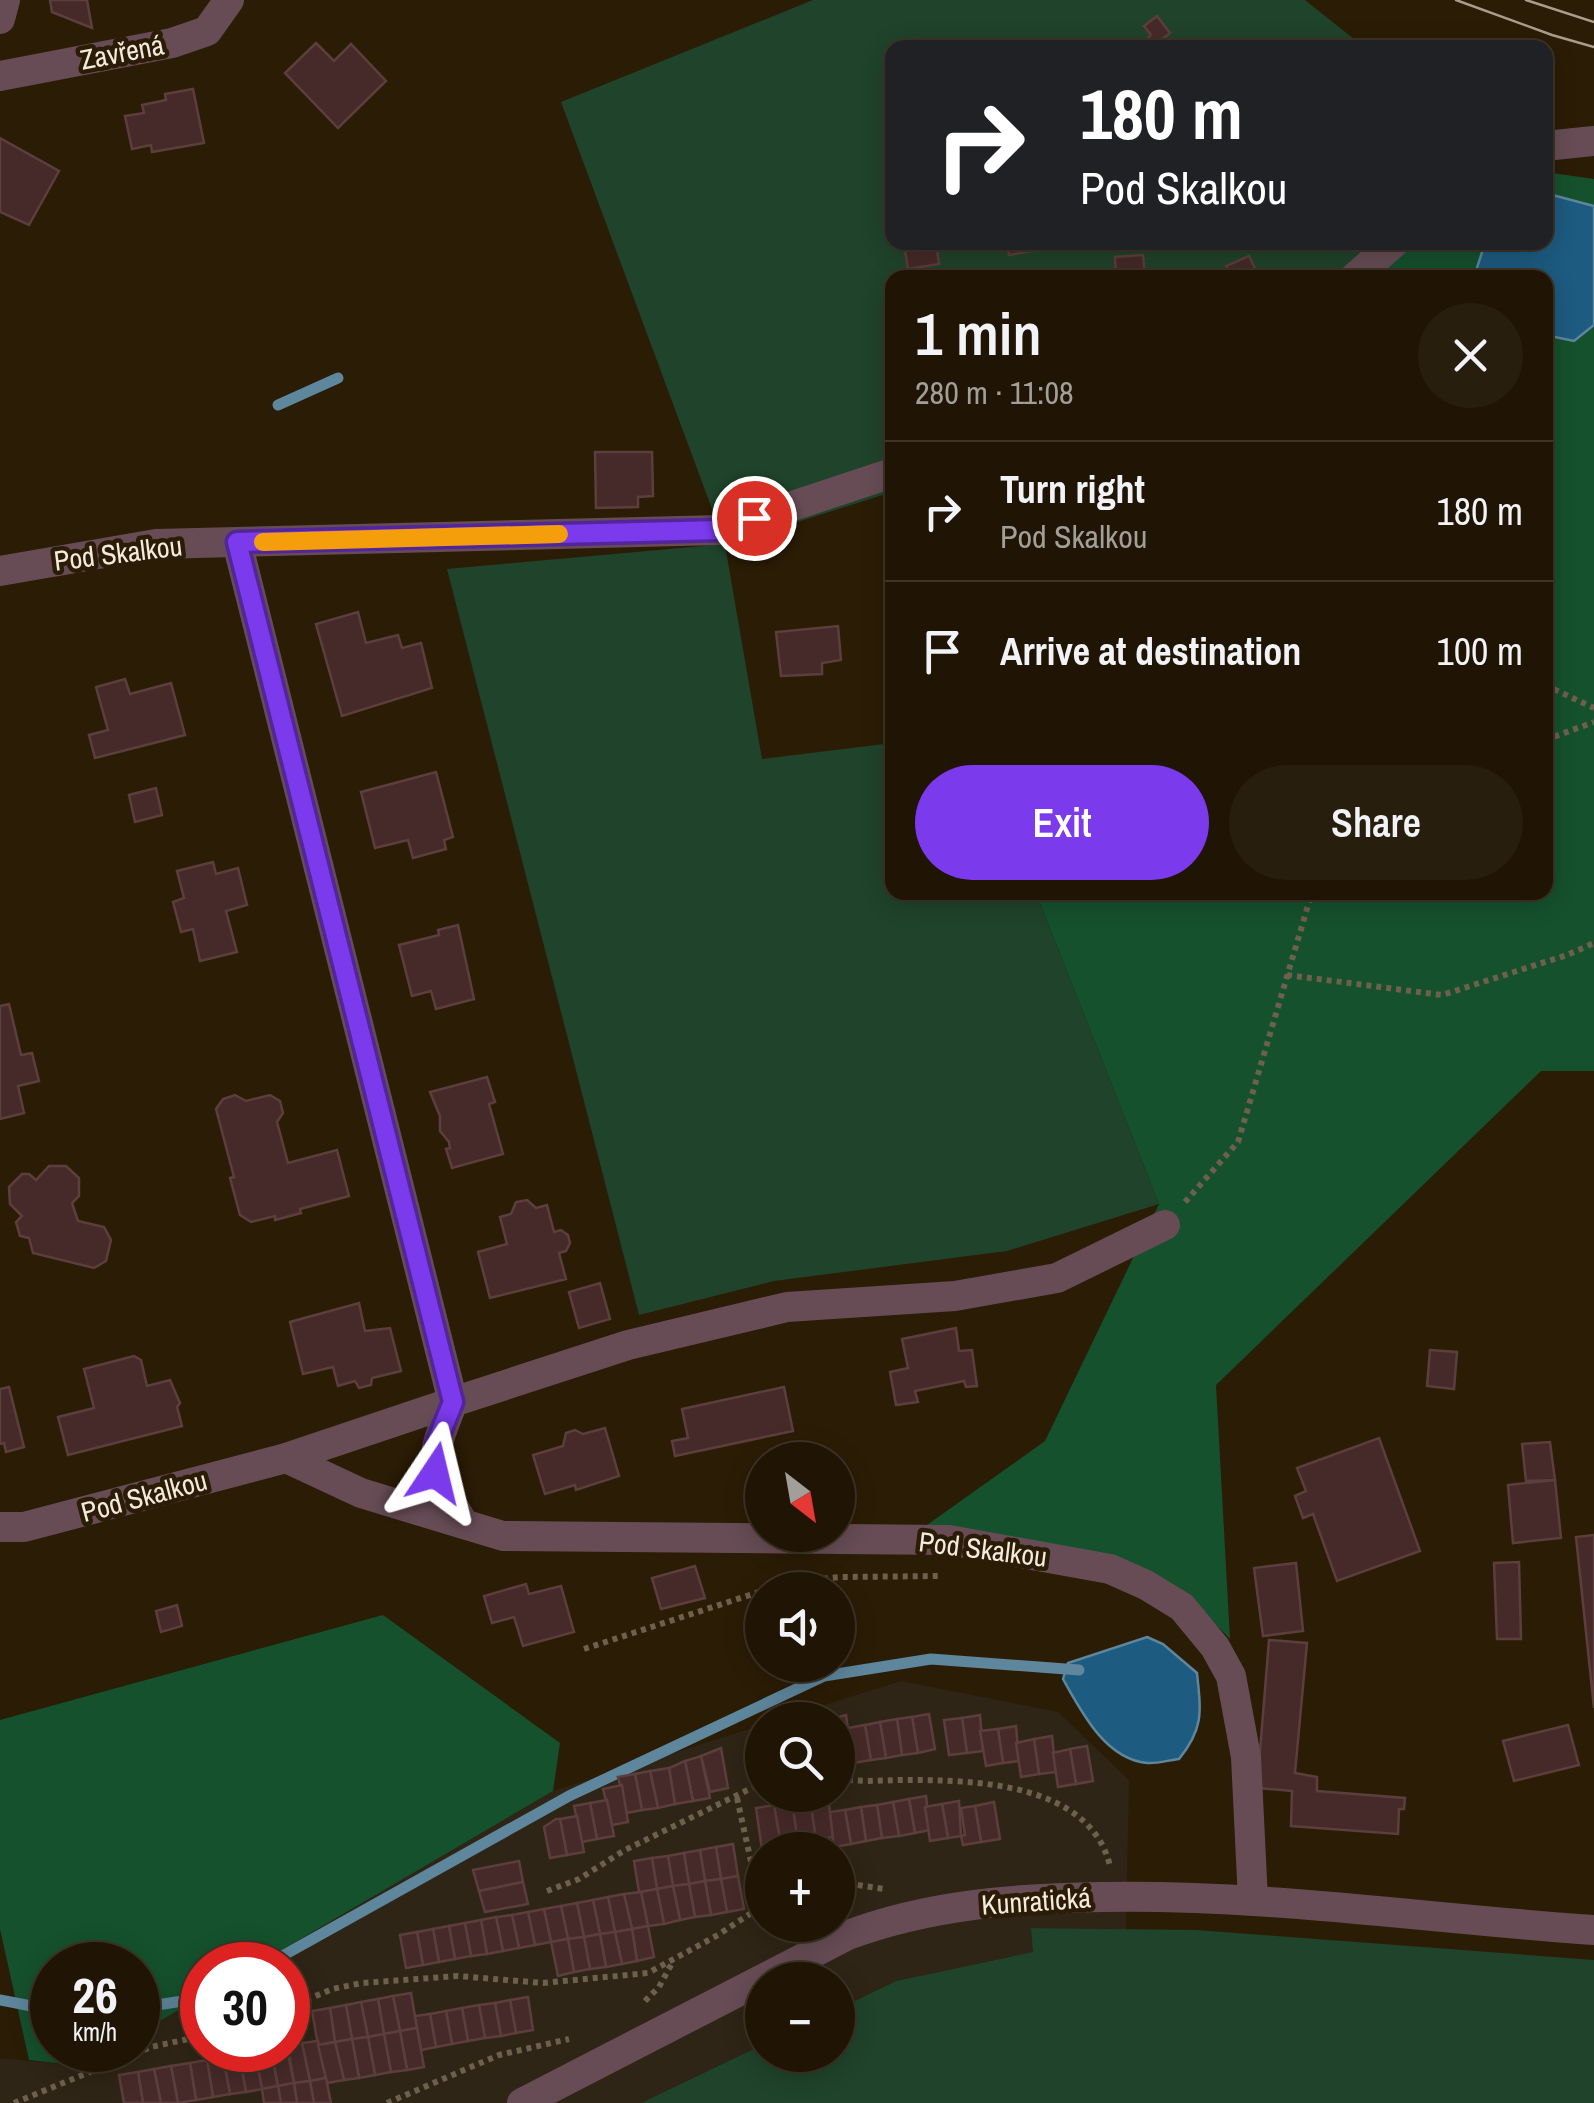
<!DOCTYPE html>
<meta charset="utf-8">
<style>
:root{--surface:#201504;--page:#281e0e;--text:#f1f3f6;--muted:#a29f9a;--line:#3d3426;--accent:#7c3aed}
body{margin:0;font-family:"Archivo Narrow",sans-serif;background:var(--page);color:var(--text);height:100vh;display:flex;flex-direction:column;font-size:38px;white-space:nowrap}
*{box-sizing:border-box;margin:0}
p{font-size:32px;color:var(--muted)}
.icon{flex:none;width:55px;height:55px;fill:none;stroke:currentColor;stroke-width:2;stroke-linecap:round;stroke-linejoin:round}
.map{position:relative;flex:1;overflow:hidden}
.side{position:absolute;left:885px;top:270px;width:668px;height:630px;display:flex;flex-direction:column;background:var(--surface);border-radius:20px;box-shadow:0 5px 25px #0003,0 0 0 2px var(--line)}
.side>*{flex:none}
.guide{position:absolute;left:885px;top:40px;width:668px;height:210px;border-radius:20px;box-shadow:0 5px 25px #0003,0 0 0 2px var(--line);background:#202124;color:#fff;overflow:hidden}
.needle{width:65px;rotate:149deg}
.fabs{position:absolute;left:745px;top:1442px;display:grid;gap:20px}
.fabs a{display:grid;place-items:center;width:110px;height:110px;border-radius:50%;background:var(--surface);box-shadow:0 5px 25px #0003,0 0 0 2px var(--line);font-size:50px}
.speed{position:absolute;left:30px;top:1942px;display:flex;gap:20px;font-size:50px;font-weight:700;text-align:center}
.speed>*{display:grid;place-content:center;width:130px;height:130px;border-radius:50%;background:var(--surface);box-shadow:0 5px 25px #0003,0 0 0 2px var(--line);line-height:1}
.speed small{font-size:25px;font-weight:400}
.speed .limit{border:15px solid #d22;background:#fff;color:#111}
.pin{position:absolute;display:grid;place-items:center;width:85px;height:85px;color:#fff;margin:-42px;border:5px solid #fff;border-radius:50%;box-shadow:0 2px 10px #0007}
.me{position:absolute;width:110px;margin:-55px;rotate:10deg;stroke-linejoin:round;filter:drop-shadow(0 0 8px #0008)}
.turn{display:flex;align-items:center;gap:35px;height:210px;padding:0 30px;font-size:45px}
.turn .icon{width:130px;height:130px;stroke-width:2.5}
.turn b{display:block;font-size:70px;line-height:85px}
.round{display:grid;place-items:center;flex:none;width:105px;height:105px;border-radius:52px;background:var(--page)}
.headline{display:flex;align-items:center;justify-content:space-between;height:170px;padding:0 30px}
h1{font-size:60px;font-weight:600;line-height:75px}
.button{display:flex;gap:20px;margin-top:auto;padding:20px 30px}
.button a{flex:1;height:115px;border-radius:60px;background:var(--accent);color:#fff;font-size:40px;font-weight:600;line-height:115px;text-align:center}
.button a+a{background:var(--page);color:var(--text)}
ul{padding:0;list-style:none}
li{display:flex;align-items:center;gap:30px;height:140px;padding:0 30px;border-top:2px solid var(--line)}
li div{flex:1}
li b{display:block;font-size:38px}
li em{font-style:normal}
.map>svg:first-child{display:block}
.industrial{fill:#2f2516;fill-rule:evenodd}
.green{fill:#20432b}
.forest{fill:#15512d}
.water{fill:#1d5b80;stroke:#5e869c;stroke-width:2.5}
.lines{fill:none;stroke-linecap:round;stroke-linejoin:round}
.stream{stroke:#5e869c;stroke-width:11}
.building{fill:#462a29;stroke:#5c3e3c;stroke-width:2.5}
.path{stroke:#6d604c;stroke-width:6;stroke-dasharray:5 5;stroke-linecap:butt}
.minor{stroke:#674c56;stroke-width:30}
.tertiary{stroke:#674c56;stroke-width:30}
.tram{stroke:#a99d8c;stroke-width:2.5}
.route-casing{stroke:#51269a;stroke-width:25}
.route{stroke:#7c3aed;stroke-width:18}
.slow{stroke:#f59e0b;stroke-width:18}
.labels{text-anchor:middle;stroke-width:9;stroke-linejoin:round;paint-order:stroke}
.street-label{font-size:28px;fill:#f4eadd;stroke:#2b1c05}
</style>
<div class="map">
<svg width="1594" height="2103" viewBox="0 0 1594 2103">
<rect width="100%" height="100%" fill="#2b1c05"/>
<!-- industrial -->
<path class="industrial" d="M 901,1681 L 1058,1712 L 1129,1780 L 1126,1929 L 1032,1928 L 1034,1952 L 896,1981 L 838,2009 L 838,1980 L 762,1980 L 762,2045 L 641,2103 L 0,2103 L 0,2058 L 82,2066 L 110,2050 L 138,2050 L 138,2034 L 202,1996 L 202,2050 L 288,2050 L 288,1965 L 256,1965 L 553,1791 L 762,1725 L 762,1795 L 838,1795 L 838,1720 L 777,1720 ZM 762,1850 L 838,1850 L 838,1925 L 762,1925 Z"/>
<!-- green -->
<g class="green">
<polygon points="813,0 1305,0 1364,47 892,48 892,242 1416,243 1375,277 892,278 892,492 725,545 762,759 892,743 892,892 1036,893 1159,1204 1007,1251 774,1281 639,1315 447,569 725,544 561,102"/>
<polygon points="1031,1928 1196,1930 1594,1960 1594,2103 641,2103 762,2045 762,2055 838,2055 838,2009 896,1981 1033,1952"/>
</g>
<!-- forest -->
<g class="forest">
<polygon points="1545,172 1594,179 1594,1071 1541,1071 1216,1385 1230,1639 1182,1590 927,1525 1045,1441 1159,1204 1036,893 1545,892 1545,278 1375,277 1416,243 1545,242"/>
<polygon points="383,1615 560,1743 553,1791 256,1965 202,1965 202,1996 138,2034 138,1965 52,1965 52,2050 110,2050 82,2066 29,2060 0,1929 0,1720"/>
</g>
<!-- water -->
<g class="water">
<polygon points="1545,193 1594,206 1594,325 1574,341 1545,335 1545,278 1474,277 1485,243 1545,242"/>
<path d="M 1147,1637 L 1163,1644 L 1197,1673 C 1201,1712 1204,1728 1179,1759 C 1169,1760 1157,1764 1147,1763 C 1105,1759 1081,1711 1063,1679 L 1068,1663 Z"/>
</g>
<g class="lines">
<!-- stream -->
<g class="stream">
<polyline points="278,405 338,378"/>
<polyline points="266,1965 569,1796 824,1676 931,1659 1079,1670"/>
<polyline points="0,2000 52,2010"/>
<polyline points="138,2008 202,1998"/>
</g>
</g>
<!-- building -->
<g class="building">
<polygon points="50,0 87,0 92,28 52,12"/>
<polygon points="1157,16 1170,33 1152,47 1146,40 1151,35 1144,26"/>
<polygon points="316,43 334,61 351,44 386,81 338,128 285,73"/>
<polygon points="193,89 204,143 152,152 151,145 132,149 125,116 144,113 142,105 166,100 165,94"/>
<polygon points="0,138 59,171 29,225 0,212"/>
<polygon points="936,242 939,264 908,269 904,245"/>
<polygon points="1007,242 1048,242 1048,244 1033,246 1033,251 1009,255"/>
<polygon points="1143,255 1145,276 1116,278 1115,257"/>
<polygon points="1249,256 1258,275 1232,278 1226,266"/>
<polygon points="595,452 652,452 653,496 638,497 638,507 596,508"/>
<polygon points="358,612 366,643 398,635 402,648 421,643 432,688 342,716 316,624"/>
<polygon points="838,626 841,660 822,663 822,674 781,676 776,632"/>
<polygon points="125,679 130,694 171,683 185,735 95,758 89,735 108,730 96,687"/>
<polygon points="436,772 453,837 444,840 446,849 413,858 408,840 375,848 361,792"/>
<polygon points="156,788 162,815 135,822 129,795"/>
<polygon points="213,862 216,874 238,868 247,905 226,911 237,952 200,961 193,929 181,932 173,902 184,898 177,871"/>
<polygon points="458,925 474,999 436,1009 431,991 412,996 399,945 439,935 438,930"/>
<polygon points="9,1004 21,1055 32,1053 39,1081 18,1086 24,1113 0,1119 0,1006"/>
<polygon points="487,1077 495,1102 489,1104 503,1154 452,1168 446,1149 450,1148 449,1142 440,1131 440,1116 430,1092"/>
<polygon points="235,1095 246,1101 270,1095 280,1101 283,1113 277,1122 288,1163 337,1150 349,1196 300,1209 301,1213 275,1220 275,1216 251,1222 240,1215 230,1178 234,1177 216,1109 223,1099"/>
<polygon points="49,1166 66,1166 79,1178 79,1196 72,1203 78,1221 104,1227 111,1240 106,1261 94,1268 33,1253 29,1238 20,1236 16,1222 22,1216 10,1204 9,1187 22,1174 29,1174 36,1180"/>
<polygon points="527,1200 536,1208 547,1205 554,1232 561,1230 568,1235 570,1243 566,1251 559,1253 566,1279 490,1298 478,1252 507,1244 500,1217 511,1214 516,1202"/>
<polygon points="600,1283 610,1319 579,1328 569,1292"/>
<polygon points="359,1303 365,1331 390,1328 401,1371 372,1378 371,1385 359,1388 355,1381 338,1386 333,1367 303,1374 290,1322"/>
<polygon points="956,1328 959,1351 972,1350 977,1386 966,1387 964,1381 915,1391 918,1402 896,1405 890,1372 908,1368 902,1339"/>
<polygon points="1430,1350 1457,1352 1454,1389 1427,1386"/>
<polygon points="134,1356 141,1360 147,1386 170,1380 180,1403 177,1407 182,1426 68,1455 58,1417 94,1408 84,1369"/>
<polygon points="9,1387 24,1447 6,1452 4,1443 0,1444 0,1389"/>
<polygon points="784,1387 793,1431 675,1456 672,1441 688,1438 682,1409"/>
<polygon points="605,1428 619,1476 576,1490 575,1485 545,1494 533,1455 563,1446 566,1433 575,1430 583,1434"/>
<polygon points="1379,1438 1420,1551 1337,1581 1313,1514 1303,1518 1295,1496 1306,1491 1297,1468"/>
<polygon points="1550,1442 1555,1480 1526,1481 1522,1444"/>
<polygon points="1555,1480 1561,1538 1513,1543 1508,1485"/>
<polygon points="1594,1535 1594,1708 1576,1537"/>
<polygon points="1519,1562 1521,1639 1497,1639 1494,1563"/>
<polygon points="1296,1563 1303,1631 1263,1636 1254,1568"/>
<polygon points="695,1566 705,1598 661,1609 652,1578"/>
<polygon points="526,1584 529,1594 561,1586 574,1632 523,1646 514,1617 492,1623 484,1596"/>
<polygon points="177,1605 182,1626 161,1632 156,1611"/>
<polygon points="1269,1640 1307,1643 1295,1773 1317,1777 1317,1791 1405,1798 1404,1809 1399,1809 1398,1834 1291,1826 1292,1791 1257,1788"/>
<polygon points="929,1714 935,1749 918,1753 912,1717"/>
<polygon points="846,1715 851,1750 838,1752 838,1720 830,1719"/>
<polygon points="980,1715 983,1751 967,1753 962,1718"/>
<polygon points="912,1717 918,1753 902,1755 897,1719"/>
<polygon points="962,1718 967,1753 949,1755 944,1720"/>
<polygon points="897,1719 902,1755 886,1758 880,1722"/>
<polygon points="880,1722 886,1758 871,1760 865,1725"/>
<polygon points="865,1725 871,1760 853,1763 848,1728"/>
<polygon points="1568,1725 1579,1765 1514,1781 1503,1741"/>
<polygon points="1016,1726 1019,1761 1003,1763 998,1729"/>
<polygon points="998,1729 1003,1763 986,1766 980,1731"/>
<polygon points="1052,1736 1056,1772 1039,1774 1034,1739"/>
<polygon points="1034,1739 1039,1774 1021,1777 1016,1743"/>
<polygon points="1087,1746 1093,1781 1076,1784 1070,1749"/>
<polygon points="721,1748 728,1788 710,1792 701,1756"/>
<polygon points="1070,1749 1076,1784 1058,1787 1053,1753"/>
<polygon points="701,1756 710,1798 693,1801 685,1761"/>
<polygon points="685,1761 693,1801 675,1804 669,1768"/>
<polygon points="669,1768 675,1804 658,1808 650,1771"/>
<polygon points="650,1771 658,1808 642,1810 635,1774"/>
<polygon points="635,1774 642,1810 627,1813 618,1777"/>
<polygon points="622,1785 628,1822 612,1825 603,1789"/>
<polygon points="828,1796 833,1837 816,1840 810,1800"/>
<polygon points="926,1796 930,1830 915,1833 909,1799"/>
<polygon points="909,1799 915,1833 899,1836 893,1802"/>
<polygon points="607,1800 614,1836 597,1839 590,1803"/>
<polygon points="810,1800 816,1840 798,1843 792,1802"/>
<polygon points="959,1801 961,1836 948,1838 942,1804"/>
<polygon points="792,1802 798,1843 781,1846 774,1805"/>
<polygon points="893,1802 899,1836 882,1838 877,1805"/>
<polygon points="994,1802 1000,1839 981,1842 975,1806"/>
<polygon points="590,1803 597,1839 582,1842 574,1806"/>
<polygon points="942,1804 948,1838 930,1841 925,1807"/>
<polygon points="774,1805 781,1846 762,1850 756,1808"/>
<polygon points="877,1805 882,1838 866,1841 861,1807"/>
<polygon points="975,1806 981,1842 963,1845 961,1836 965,1835 961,1808"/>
<polygon points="861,1807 866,1841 851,1844 845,1810"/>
<polygon points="845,1810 851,1844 834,1847 830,1812"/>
<polygon points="577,1816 584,1852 567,1855 560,1819"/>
<polygon points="556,1819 560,1819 567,1855 550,1858 544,1827"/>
<polygon points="733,1844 738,1876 721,1879 716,1847"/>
<polygon points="716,1847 721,1879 705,1881 700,1850"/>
<polygon points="700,1850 705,1881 689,1884 684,1853"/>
<polygon points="684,1853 689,1884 673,1886 668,1856"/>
<polygon points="668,1856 673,1886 657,1889 652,1858"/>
<polygon points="652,1858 657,1889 639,1892 634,1861"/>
<polygon points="519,1861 523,1882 479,1891 473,1870"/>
<polygon points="738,1876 744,1909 727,1912 721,1879"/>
<polygon points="721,1879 727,1912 711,1915 705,1881"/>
<polygon points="705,1881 711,1915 695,1917 689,1884"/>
<polygon points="523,1882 528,1904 485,1912 479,1891"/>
<polygon points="689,1884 695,1917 680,1920 673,1886"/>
<polygon points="673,1886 680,1920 664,1924 657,1889"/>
<polygon points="657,1889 664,1924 648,1926 641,1892"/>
<polygon points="641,1892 648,1926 632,1929 624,1894"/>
<polygon points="624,1894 632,1929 615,1932 608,1897"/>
<polygon points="608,1897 615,1932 600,1934 593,1900"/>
<polygon points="593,1900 600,1934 584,1937 577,1903"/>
<polygon points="577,1903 584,1937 568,1939 561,1906"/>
<polygon points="561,1906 568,1939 551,1942 544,1909"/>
<polygon points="544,1909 551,1942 535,1945 528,1912"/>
<polygon points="528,1912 535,1945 519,1948 512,1915"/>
<polygon points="512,1915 519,1948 503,1951 496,1917"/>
<polygon points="496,1917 503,1951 487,1954 481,1920"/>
<polygon points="481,1920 487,1954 471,1956 465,1923"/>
<polygon points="465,1923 471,1956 455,1959 449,1926"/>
<polygon points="449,1926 455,1959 439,1962 433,1929"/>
<polygon points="648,1926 654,1957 637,1961 632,1929"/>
<polygon points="433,1929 439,1962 423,1965 417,1932"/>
<polygon points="632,1929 637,1961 622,1964 615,1932"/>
<polygon points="417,1932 423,1965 406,1968 400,1935"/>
<polygon points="615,1932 622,1964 606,1967 600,1934"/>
<polygon points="600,1934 606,1967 590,1969 584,1937"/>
<polygon points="584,1937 590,1969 574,1972 568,1939"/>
<polygon points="568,1939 574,1972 558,1976 551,1942"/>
<polygon points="411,1993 417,2028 400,2031 393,1996"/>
<polygon points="393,1996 400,2031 384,2034 378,1999"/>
<polygon points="528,1997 533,2030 516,2033 510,2000"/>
<polygon points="378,1999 384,2034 368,2037 361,2002"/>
<polygon points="510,2000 516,2033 501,2036 495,2003"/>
<polygon points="361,2002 368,2037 352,2039 346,2005"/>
<polygon points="495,2003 501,2036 485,2038 479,2005"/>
<polygon points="346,2005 352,2039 335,2042 330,2008"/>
<polygon points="479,2005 485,2038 468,2041 462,2008"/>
<polygon points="330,2008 335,2042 318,2045 312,2011"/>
<polygon points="462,2008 468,2041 452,2044 446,2011"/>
<polygon points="446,2011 452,2044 436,2047 430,2014"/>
<polygon points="430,2014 436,2047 421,2050 415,2016"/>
<polygon points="417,2028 424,2067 407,2070 400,2031"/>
<polygon points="400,2031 407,2070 391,2072 384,2034"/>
<polygon points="384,2034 391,2072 375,2075 368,2037"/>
<polygon points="368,2037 375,2075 359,2078 352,2039"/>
<polygon points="352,2039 359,2078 344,2080 335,2042"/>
<polygon points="318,2041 326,2078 310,2081 302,2043"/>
<polygon points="335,2042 344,2080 327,2083 318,2045"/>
<polygon points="302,2043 310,2081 294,2083 288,2046"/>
<polygon points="271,2050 278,2086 262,2089 255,2051"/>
<polygon points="271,2050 287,2050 294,2083 278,2086"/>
<polygon points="255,2051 262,2089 246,2092 239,2055"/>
<polygon points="239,2055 246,2092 230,2094 223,2057"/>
<polygon points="223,2057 230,2094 213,2097 207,2060"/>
<polygon points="207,2060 213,2097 196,2100 190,2063"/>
<polygon points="190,2063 196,2100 178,2103 171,2066"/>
<polygon points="171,2066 178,2103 161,2103 154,2069"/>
<polygon points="154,2069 161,2103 143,2103 138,2072"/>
<polygon points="138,2072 143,2103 124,2103 119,2075"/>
<polygon points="326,2078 331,2103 314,2103 310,2081"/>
<polygon points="310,2081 314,2103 297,2103 294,2083"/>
<polygon points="294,2083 297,2103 281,2103 278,2086"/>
<polygon points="278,2086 281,2103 264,2103 262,2089"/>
</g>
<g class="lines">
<!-- path -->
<g class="path">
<polyline points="1545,685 1594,708"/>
<polyline points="1545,740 1594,722"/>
<polyline points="1287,975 1442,995 1567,955 1594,943"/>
<polyline points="1185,1202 1238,1142 1312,892"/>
<polyline points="764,1590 801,1581 841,1577 940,1576"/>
<polyline points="584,1649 762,1591"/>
<path d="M 838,1778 C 861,1783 882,1780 906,1780 C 976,1780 1090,1783 1110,1866"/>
<polyline points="737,1798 761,1907"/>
<polyline points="838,1882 884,1889"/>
<polyline points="547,1891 579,1879 625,1850 762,1783"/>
<polyline points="645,2001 659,1987 672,1963"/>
<polyline points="288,2008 332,1989 362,1983 458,1976 543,1983 648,1973 718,1935 762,1906"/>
<polyline points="14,2103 151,2047 202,2036"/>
<polyline points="387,2103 499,2055 569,2039"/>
</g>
<!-- minor -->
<g class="minor">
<polyline points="0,19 5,0"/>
<polyline points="0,76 172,43 207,31 229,0"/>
<polyline points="1545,146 1594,141"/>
<polyline points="1354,278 1395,242"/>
<polyline points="0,571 156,544 720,530 892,473"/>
<polyline points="286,1458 361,1493 503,1536 949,1540 1110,1569 1146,1585 1182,1607 1215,1647 1231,1676 1246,1757 1253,1900"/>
<path d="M 464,1524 C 429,1467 428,1464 453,1402 L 628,1345 L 787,1307 L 955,1296 L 1057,1278 L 1165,1225"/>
<polyline points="0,1527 24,1527 286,1458 453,1402 237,542"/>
</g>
<!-- tertiary -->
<path class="tertiary" d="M 522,2103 L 848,1935 C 929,1905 1015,1898 1102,1897 C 1266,1894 1430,1919 1594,1930"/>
<!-- tram -->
<g class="tram">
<polyline points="1456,0 1552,35 1594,47"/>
<polyline points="1526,0 1594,22"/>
</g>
</g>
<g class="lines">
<!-- route casing -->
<g class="route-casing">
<polyline id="route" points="435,1473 436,1444 453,1402 237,542 720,530 754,518"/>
</g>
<!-- route -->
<use href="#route" class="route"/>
<!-- slow -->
<polyline class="slow" points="263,542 559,534"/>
</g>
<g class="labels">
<!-- street labels -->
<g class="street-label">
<text transform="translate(122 52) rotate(-11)" y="10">Zavřená</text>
<text transform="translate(118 553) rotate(-7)" y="10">Pod Skalkou</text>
<text transform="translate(144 1496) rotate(-15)" y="10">Pod Skalkou</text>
<text transform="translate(983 1549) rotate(7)" y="10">Pod Skalkou</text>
<text transform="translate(1036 1901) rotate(-4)" y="10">Kunratická</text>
</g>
</g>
</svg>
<div class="fabs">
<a><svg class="needle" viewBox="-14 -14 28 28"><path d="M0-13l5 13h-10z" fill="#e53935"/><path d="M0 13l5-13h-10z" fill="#a29f9a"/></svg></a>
<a><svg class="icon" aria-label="sound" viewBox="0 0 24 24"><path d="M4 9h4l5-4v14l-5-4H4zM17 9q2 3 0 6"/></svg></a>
<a><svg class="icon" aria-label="search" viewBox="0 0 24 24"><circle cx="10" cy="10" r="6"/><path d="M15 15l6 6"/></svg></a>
<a>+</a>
<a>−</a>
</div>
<div class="speed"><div>26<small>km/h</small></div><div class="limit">30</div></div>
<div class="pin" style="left:754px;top:518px;background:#d93025"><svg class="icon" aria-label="arrive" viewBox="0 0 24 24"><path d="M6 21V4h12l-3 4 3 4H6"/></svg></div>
<svg class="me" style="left:435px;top:1473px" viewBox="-20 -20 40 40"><path d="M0-17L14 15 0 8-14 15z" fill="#7c3aed" stroke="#fff" stroke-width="4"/></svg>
<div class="guide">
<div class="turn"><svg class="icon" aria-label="right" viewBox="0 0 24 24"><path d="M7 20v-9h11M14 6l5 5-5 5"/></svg><div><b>180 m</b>Pod Skalkou</div></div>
</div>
<section class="side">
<div class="headline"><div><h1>1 min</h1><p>280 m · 11:08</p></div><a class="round"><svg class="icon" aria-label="close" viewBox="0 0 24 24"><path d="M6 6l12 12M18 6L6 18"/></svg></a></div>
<ul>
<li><svg class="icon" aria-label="right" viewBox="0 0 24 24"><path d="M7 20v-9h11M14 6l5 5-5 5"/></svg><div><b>Turn right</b><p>Pod Skalkou</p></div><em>180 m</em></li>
<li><svg class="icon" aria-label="arrive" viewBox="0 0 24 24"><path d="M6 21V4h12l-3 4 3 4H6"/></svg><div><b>Arrive at destination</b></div><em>100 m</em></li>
</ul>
<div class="button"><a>Exit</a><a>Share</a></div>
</section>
</div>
